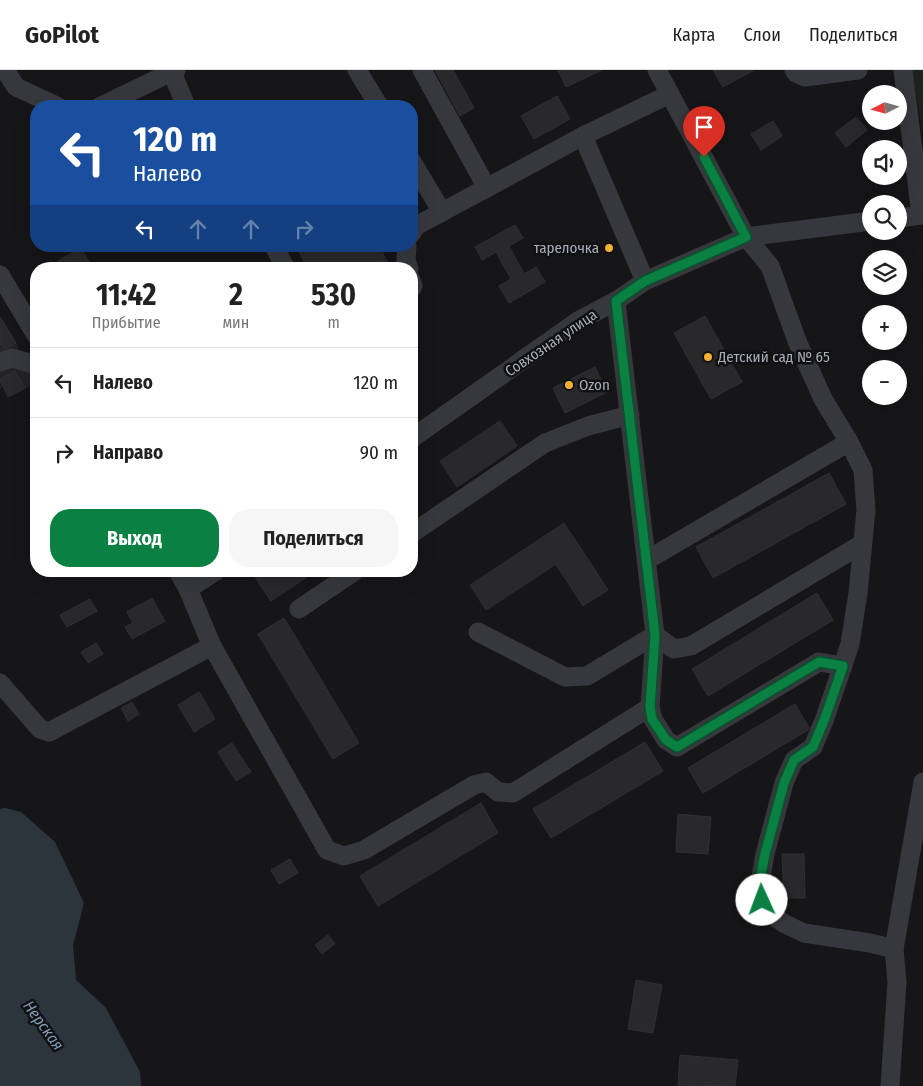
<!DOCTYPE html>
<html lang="ru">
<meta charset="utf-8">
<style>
:root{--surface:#fff;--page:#f6f6f6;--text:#222;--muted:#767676;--line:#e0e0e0;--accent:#0b8043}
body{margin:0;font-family:"Fira Sans Condensed",sans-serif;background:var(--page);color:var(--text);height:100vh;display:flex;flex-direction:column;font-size:19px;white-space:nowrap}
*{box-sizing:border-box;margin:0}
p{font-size:16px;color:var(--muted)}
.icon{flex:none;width:28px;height:28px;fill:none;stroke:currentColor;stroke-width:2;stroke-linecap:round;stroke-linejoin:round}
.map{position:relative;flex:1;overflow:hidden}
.panel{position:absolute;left:30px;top:192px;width:388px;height:315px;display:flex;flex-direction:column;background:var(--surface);border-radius:20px;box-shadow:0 5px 20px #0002}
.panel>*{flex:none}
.banner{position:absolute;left:30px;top:30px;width:388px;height:152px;border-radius:20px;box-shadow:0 5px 20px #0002;background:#1a4fa0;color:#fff;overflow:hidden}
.needle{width:32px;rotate:264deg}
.fabs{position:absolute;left:862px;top:15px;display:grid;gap:10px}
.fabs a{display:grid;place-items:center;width:45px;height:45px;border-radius:50%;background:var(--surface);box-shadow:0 5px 20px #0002;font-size:25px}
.pin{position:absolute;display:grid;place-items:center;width:42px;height:42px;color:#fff;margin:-51px -21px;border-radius:50% 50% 50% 0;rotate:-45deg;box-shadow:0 0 5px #0007}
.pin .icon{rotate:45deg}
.me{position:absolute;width:55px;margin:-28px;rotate:358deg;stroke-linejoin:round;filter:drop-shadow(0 0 4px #0008)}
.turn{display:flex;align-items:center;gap:18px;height:105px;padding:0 20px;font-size:22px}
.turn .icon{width:65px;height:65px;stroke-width:2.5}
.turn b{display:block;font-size:35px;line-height:42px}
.lanes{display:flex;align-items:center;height:48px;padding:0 20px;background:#0003;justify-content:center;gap:25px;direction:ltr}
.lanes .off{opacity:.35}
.eta{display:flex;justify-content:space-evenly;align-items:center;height:85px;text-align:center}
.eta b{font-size:30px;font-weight:700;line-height:35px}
.cta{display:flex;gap:10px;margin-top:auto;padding:10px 20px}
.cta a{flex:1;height:58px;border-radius:20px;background:var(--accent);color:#fff;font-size:20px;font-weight:700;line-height:58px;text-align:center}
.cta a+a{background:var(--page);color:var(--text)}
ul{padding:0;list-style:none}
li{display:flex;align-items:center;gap:15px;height:70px;padding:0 20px;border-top:1px solid var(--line)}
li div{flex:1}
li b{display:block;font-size:19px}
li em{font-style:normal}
header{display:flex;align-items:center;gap:30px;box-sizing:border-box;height:70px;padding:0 25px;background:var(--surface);border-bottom:1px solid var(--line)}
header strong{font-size:24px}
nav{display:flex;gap:28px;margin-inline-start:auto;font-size:18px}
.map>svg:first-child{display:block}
.built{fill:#222225}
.green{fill:#1c231d}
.water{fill:#2c353c}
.building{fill:#29292c;stroke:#303034}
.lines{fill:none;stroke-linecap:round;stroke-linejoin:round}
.minor{stroke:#37383d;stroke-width:19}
.route-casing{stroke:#07532c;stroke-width:12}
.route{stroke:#0b8043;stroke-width:9}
.poi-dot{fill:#f2b134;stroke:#111113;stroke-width:2}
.labels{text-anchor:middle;stroke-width:5;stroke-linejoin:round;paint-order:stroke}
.poi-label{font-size:15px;fill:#a8adb8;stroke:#111113;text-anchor:start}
.street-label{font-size:15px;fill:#a8adb8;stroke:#111113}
.water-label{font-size:16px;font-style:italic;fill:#7f9bb3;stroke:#111113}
</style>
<header>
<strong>GoPilot</strong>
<nav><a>Карта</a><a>Слои</a><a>Поделиться</a></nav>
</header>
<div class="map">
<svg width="923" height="1016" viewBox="0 0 923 1016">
<rect width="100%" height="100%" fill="#161618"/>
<!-- built -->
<polygon class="built" points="0,247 16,273 24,291 36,308 36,313 8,327 3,317 0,319"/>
<!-- green -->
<polygon class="green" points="912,0 923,0 923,64 912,3"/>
<!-- water -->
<polygon class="water" points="5,738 21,742 55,772 84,833 73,875 76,910 106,938 140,1002 141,1016 0,1016 0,739"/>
<!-- building -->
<g class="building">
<polygon points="435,0 453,0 474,38 460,46"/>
<polygon points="558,0 602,0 566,17"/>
<polygon points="713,0 754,0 723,17"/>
<polygon points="557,26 570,49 534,69 521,46"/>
<polygon points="856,47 867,60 846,77 835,63"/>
<polygon points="773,51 782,66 761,80 751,64"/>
<polygon points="515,155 523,168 509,176 524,204 536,197 545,212 509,233 499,216 511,209 496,182 482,190 475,177"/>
<polygon points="296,176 379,176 391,199 308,199"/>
<polygon points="81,178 93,199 63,199 58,191"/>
<polygon points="705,246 742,312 711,329 674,263"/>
<polygon points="0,247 16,273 4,279 0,273"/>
<polygon points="595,297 607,322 565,343 553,318"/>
<polygon points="15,301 25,318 8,327 0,309"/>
<polygon points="500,351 517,376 457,417 440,391"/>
<polygon points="829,403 846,434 713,508 696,477"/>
<polygon points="564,453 608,520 583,536 556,494 486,540 470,515"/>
<polygon points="263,501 316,501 271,531 255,507"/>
<polygon points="817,523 833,550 708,626 692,599"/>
<polygon points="152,528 165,551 132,569 125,557 133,553 127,542"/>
<polygon points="90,529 97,541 67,557 60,545"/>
<polygon points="284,548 359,673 333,689 258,564"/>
<polygon points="96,573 103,584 88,593 81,582"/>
<polygon points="199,622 215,649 194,662 178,635"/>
<polygon points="132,632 139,644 128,651 121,638"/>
<polygon points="795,634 809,658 808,660 703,723 688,698"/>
<polygon points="645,672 663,701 551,768 533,739"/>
<polygon points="232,673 251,702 236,711 218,682"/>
<polygon points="481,733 498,763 378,836 360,806"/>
<polygon points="678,744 711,747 708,784 676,782"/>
<polygon points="782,784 804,784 805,828 784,828"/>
<polygon points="290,789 298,803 279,814 271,800"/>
<polygon points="328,865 335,874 322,884 315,875"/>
<polygon points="636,910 662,915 653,963 628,959"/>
<polygon points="680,985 738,990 735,1016 678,1015"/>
</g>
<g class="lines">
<!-- minor -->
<g class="minor">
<polyline points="5,0 16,17 57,36"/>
<polyline points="171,0 186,36"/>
<polyline points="357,0 379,36"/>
<polyline points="422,0 487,118"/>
<polyline points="657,0 746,167 770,196 797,271 823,329 849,372 863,400 866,440 858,523 850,574 825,648 813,677 794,690 784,713 765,784 759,819 765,840 785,854 804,863 870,873 894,879 897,912 890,1016"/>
<polyline points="794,0 796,3 805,7 858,0"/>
<polyline points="903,0 921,145"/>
<polyline points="101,36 176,0"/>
<polyline points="411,90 442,142"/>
<polyline points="899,148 923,145"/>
<polyline points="411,164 416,156 583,66"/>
<polyline points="274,176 286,199"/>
<polyline points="407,176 406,190 409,199"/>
<polyline points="0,205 36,265"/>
<polyline points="411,210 413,216 411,219"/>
<polyline points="645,211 583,66 670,24"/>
<polyline points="616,231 655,565 650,637 653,649 666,670 677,677 819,592 843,596"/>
<polyline points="0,292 12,288 36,295"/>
<polyline points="411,369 578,251 616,231 645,211 746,167 871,151"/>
<polyline points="411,464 545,373 588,356 630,345"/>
<polyline points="647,490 849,372"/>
<polyline points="178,501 188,519 212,576 327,780 344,786 364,780 474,715 486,712 498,722 513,723 650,637"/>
<polyline points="188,519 216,501"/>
<polyline points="299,539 355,501"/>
<polyline points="478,562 565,607 587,606 655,565 674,579 691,576 862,474"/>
<polyline points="0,613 40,659 49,662 212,576"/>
<polyline points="894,879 923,712"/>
</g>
</g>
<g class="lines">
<!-- route casing -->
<g class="route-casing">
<polyline id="route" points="704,87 746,167 645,211 616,231 655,565 650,637 652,649 666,670 677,677 819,592 843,596 825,648 813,677 794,690 784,713 765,784 758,819 762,830"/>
</g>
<!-- route -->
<use href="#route" class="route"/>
</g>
<!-- markers -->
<g class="poi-dot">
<circle cx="609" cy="178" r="5"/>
<circle cx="708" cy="287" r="5"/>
<circle cx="569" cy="315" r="5"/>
</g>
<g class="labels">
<!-- poi labels -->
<g class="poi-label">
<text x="599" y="183" text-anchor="end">тарелочка</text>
<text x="718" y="292">Детский сад № 65</text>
<text x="579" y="320">Ozon</text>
</g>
<!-- street labels -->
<g class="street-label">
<text transform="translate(551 273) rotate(-34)" y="5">Совхозная улица</text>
</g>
<!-- water labels -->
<g class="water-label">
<text transform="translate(44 955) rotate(54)" y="6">Нерская</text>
</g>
</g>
</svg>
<div class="fabs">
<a><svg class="needle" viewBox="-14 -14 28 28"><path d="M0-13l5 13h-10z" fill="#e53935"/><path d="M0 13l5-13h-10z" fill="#767676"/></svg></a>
<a><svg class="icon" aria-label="sound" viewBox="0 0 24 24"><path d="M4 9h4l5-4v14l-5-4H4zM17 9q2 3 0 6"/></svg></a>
<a><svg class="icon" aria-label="search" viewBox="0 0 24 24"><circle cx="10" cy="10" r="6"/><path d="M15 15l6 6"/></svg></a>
<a><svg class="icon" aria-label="layers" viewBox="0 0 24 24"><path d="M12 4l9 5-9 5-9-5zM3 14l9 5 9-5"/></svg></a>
<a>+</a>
<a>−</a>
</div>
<div class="pin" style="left:704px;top:87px;background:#d93025"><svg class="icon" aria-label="arrive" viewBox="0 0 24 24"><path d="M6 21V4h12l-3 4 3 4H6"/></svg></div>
<svg class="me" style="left:762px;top:830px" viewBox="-20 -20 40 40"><circle r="19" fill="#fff"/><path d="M0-13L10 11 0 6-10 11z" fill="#0b8043"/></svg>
<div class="banner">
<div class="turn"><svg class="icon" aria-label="left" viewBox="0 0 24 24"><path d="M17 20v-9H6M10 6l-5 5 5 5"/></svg><div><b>120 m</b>Налево</div></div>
<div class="lanes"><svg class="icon" aria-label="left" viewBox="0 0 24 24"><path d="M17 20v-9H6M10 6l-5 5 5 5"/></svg><svg class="icon off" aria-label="ahead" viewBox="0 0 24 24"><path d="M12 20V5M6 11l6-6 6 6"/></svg><svg class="icon off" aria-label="ahead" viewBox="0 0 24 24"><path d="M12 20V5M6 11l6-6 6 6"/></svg><svg class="icon off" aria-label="right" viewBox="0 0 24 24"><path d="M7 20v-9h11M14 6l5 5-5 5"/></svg></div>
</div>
<section class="panel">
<div class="eta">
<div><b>11:42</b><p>Прибытие</p></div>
<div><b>2</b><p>мин</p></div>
<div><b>530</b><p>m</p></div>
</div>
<ul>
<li><svg class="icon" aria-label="left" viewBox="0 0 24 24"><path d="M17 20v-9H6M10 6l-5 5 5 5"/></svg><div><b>Налево</b></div><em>120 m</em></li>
<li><svg class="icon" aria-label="right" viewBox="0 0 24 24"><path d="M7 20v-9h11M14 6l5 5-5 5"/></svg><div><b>Направо</b></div><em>90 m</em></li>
</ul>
<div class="cta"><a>Выход</a><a>Поделиться</a></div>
</section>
</div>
